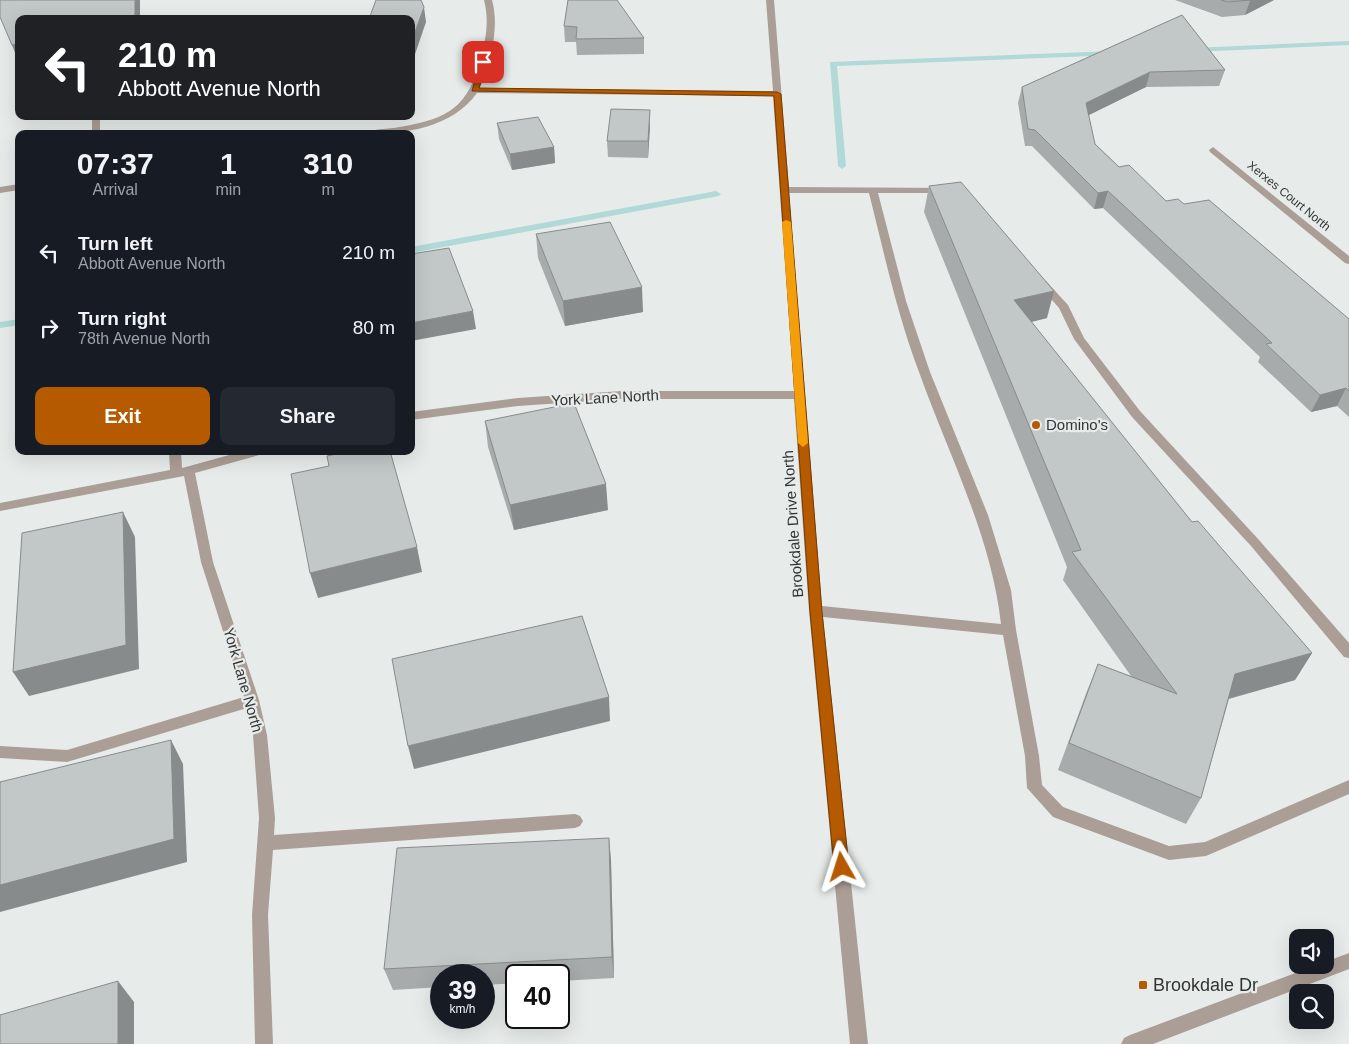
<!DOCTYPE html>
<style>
:root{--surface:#171b24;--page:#242831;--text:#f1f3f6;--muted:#9ea1a6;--accent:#b65a00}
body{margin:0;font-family:Arial,sans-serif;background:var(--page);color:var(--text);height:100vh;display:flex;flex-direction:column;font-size:19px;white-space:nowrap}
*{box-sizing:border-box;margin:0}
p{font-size:16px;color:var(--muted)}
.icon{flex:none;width:28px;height:28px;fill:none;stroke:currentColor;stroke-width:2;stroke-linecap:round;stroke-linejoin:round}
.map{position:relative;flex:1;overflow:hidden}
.side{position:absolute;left:15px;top:130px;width:400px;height:325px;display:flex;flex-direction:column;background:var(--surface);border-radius:10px;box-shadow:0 5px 20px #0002}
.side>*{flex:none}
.hud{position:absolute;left:15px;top:15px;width:400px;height:105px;border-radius:10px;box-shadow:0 5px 20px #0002;background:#202124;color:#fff;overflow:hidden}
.controls{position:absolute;left:1289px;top:929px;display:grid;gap:10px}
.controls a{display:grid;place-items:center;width:45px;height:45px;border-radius:10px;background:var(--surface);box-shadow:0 5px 20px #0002;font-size:25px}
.speed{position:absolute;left:430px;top:964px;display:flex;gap:10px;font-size:25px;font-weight:700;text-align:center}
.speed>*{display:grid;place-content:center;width:65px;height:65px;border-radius:50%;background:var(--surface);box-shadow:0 5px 20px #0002;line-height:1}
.speed small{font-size:12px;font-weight:400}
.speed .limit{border:2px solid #111;border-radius:8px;background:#fff;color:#111}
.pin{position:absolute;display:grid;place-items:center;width:42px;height:42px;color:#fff;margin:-21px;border-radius:10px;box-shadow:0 2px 8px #0006}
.me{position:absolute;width:55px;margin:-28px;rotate:354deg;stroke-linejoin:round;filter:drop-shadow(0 0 4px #0008)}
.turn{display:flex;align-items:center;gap:18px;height:105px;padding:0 20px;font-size:22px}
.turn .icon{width:65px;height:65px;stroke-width:2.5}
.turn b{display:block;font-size:35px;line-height:42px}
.eta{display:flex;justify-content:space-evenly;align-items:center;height:85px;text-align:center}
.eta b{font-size:30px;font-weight:700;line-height:35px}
.action{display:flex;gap:10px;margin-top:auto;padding:10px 20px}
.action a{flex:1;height:58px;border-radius:10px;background:var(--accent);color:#fff;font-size:20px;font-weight:700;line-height:58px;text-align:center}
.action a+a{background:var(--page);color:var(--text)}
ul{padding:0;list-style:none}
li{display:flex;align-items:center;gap:15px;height:75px;padding:0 20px}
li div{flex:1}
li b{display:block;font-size:19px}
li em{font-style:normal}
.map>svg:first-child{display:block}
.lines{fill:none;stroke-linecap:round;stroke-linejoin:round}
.stream{fill:#b0d9d7;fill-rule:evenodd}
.minor{fill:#ab9e96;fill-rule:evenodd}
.wall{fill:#a7abab}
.shaded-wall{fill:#888b8b}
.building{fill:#c2c7c7;stroke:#888b8b}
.route{fill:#b65a00;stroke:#763a00}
.slow{fill:#f59e0b}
.poi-dot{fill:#b65a00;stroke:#e7eceb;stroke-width:2}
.labels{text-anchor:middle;stroke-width:4.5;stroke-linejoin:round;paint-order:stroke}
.far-street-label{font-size:12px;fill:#323434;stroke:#e7eceb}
.street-label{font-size:15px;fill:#323434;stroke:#e7eceb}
.poi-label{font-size:15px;fill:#323434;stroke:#e7eceb;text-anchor:start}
.near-poi-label{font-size:18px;fill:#323434;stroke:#e7eceb;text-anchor:start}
</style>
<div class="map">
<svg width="1349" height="1044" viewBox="0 0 1349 1044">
<rect width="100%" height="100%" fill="#e7eceb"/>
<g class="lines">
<!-- stream -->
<g class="stream">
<polygon points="1349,41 1349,45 1192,52 1188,50 1192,48"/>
<polygon points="1114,51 1117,51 1117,55 837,66 846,166 842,169 838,166 830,62"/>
<polygon points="716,191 721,194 719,196 411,253 411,247"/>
<polygon points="19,319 19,325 0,328 0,322"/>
</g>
<!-- minor -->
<g class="minor">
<path d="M 484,0 L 492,0 C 500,29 490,60 480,88 L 773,91 L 766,0 L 774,0 L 789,187 L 947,188 L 949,190 L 944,193 L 878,193 L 906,301 L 930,372 L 988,515 L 1011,590 L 1016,630 L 1039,756 L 1042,785 L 1063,807 L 1169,846 L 1205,842 L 1349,780 L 1349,794 L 1206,856 L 1169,860 L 1053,817 L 1027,788 L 1025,756 L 1003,635 L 823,617 L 868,1044 L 850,1044 L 809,611 L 794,399 L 622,399 L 518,406 L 411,420 L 411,412 L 518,398 L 622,391 L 794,391 L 773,96 L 477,93 C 452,128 405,134 364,134 C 371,129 384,129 394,128 C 441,120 465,113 479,65 C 485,43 490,23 484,0 ZM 789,193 L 869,193 C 884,253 897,314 919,372 C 949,456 991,535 1001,624 L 822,606 Z"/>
<rect x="92" y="116" width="8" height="18"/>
<polygon points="1213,147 1349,256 1349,264 1345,263 1210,152 1209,150"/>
<polygon points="19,184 19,190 0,193 0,187"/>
<polygon points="1042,280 1046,281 1068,305 1084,338 1140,411 1259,540 1349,643 1349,658 1344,657 1251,546 1132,417 1074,339 1059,308 1037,283"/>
<polygon points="169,451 181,451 182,468 244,451 265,451 263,454 195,473 213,562 259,700 267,735 275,818 274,835 575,814 580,816 583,821 580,826 575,828 273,850 268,915 273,1044 255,1044 252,915 259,818 253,735 247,708 67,762 0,758 0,746 67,750 244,697 201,562 184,476 0,511 0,503 170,470"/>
<polygon points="1349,953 1349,969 1153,1044 1121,1044 1124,1038 1130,1035 1317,965 1325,965 1325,962"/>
</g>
</g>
<!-- wall -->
<g class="wall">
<polygon points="568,0 644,38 644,54 577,55 576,42 565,42 564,26"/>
<polygon points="1175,0 1274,0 1245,15 1222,17"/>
<polygon points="1182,15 1225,70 1219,86 1146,87 1088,115 1095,144 1119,167 1166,201 1184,204 1349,319 1349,417 1337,406 1311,412 1258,362 1260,357 1103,208 1094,209 1032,146 1025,146 1018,103 1022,87"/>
<polygon points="497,123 554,147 555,163 512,170 499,139"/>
<polygon points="650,126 648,158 608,157 607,141"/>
<polygon points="929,186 1047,318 1031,322 1192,522 1312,653 1295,680 1229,699 1201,798 1186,824 1058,770 1087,691 1098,664 1131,676 1063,580 1067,567 924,212"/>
<polygon points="536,234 643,312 565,326 538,258"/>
<polygon points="485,421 608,510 514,530 488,447"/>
<polygon points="609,838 611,861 614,978 559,981 559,975 516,975 516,983 484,985 484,975 441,975 441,987 393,990 384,969"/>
</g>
<!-- shaded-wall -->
<g class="shaded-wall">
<rect x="135" y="0" width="5" height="19"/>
<polygon points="1251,0 1274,0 1245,15 1250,1"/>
<polygon points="424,7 426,22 411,66 411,43"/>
<polygon points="19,44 19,59 18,60 12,45"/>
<polygon points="1150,72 1146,87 1081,119 1086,103"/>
<polygon points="650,110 650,126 648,158 648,141"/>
<polygon points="554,147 555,163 512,170 510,154"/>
<polygon points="1108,191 1103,208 1094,209 1098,193"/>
<polygon points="642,287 643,312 565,326 563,301"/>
<polygon points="1054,291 1047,318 1007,328 1014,300"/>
<polygon points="473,311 476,329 411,341 411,323"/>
<polygon points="1346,388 1337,406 1311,412 1320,395"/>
<polygon points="606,484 608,510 514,530 510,505"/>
<polygon points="123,512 135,537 139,669 29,696 13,672"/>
<polygon points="417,547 422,572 318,598 310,573"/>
<polygon points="1312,653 1295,680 1220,701 1235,674"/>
<polygon points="609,697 610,721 414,769 408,746"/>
<polygon points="171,740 183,764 187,862 0,912 0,885"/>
<polygon points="609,838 611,861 614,978 612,957"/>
<polygon points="118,981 134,1002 134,1044 118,1044"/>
</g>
<!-- building -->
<g class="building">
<polygon points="0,0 135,0 135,19 19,19 19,44 12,45 0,17"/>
<polygon points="376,0 421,0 424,7 411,43 411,19 369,19"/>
<polygon points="568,0 617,0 644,38 576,39 577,27 564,26"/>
<polygon points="1221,0 1251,0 1227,2"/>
<polygon points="1182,15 1225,70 1150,72 1086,103 1095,144 1119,167 1129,165 1166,201 1178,199 1184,204 1209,200 1349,319 1349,391 1346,388 1320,395 1266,344 1272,343 1108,191 1098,193 1035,130 1028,129 1022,87"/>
<polygon points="611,109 650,110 648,141 607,141"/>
<polygon points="538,117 554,147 510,154 497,123"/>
<polygon points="961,182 1054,291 1014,300 1192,522 1198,521 1312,653 1235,674 1201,798 1069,743 1098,664 1177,694 1072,552 1081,550 929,186"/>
<polygon points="610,222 642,287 563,301 536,234"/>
<polygon points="449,248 473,311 411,323 411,254"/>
<polygon points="574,403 606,484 510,505 485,421"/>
<polygon points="350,451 390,451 417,547 310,573 291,474 329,466 327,456"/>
<polygon points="123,512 126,645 13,672 22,533"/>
<polygon points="582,616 609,697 408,746 392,659"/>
<polygon points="171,740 174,839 0,885 0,782"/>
<polygon points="609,838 612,957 384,969 397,848"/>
<polygon points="118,981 118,1044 0,1044 0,1015"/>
</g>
<!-- route -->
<polygon class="route" points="483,60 487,62 479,88 777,92 781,94 822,612 849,867 847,872 842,874 837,872 834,867 810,612 774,96 472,91 480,62"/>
<!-- slow -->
<polygon class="slow" points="786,220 791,222 808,443 803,447 798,443 782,222"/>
<!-- markers -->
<g class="poi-dot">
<circle cx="1036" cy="425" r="5"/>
<rect x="1138" y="980" width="10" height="10" rx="2.5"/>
</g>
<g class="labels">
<!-- far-street labels -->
<g class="far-street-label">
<text transform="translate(1289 196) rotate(39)" y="4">Xerxes Court North</text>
</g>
<!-- street labels -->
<g class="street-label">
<text transform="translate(605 398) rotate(-3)" y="5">York Lane North</text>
<text transform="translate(793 524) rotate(-94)" y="5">Brookdale Drive North</text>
<text transform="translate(243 680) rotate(74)" y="5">York Lane North</text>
</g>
<!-- poi labels -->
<g class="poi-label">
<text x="1046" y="430">Domino's</text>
</g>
<!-- near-poi labels -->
<g class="near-poi-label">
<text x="1153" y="991">Brookdale Dr</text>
</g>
</g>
</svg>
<div class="controls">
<a><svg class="icon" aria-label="sound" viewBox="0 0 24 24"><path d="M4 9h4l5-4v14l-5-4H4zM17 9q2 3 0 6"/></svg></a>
<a><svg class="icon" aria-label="search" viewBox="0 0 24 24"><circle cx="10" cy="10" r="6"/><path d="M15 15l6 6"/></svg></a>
</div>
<div class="speed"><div>39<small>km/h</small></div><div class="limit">40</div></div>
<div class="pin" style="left:483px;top:62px;background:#d93025"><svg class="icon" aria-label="arrive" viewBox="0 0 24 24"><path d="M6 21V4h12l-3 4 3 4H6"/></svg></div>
<svg class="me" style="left:842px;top:867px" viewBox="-20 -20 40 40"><path d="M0-17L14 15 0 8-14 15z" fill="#b65a00" stroke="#fff" stroke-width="4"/></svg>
<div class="hud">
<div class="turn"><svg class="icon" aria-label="left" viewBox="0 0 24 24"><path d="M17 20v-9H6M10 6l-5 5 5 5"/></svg><div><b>210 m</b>Abbott Avenue North</div></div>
</div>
<section class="side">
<div class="eta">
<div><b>07:37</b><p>Arrival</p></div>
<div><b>1</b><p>min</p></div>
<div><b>310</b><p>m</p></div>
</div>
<ul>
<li><svg class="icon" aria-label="left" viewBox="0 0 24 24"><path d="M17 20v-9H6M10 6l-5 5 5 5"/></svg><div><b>Turn left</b><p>Abbott Avenue North</p></div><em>210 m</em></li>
<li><svg class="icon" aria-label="right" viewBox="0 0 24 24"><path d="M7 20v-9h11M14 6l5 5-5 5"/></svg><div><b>Turn right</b><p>78th Avenue North</p></div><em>80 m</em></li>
</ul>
<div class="action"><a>Exit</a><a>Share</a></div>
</section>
</div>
